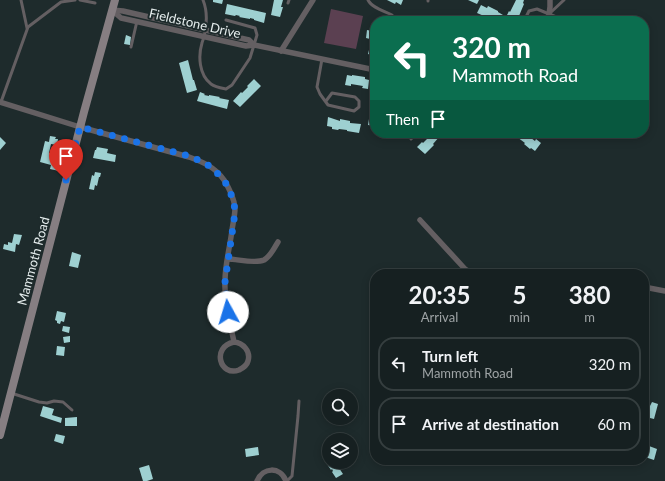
<!DOCTYPE html>
<style>
:root{--surface:#162021;--page:#232d2e;--text:#f1f3f6;--muted:#9ea3a5;--line:#353e3f}
body{margin:0;font-family:Lato,sans-serif;background:var(--page);color:var(--text);height:100vh;display:flex;flex-direction:column;font-size:15px;white-space:nowrap}
*{box-sizing:border-box;margin:0}
p{font-size:13px;color:var(--muted)}
.icon{flex:none;width:22px;height:22px;fill:none;stroke:currentColor;stroke-width:2;stroke-linecap:round;stroke-linejoin:round}
.map{position:relative;flex:1;overflow:hidden}
.sheet{position:absolute;left:370px;top:269px;width:279px;height:196px;display:flex;flex-direction:column;background:var(--surface);border-radius:16px;box-shadow:0 2px 10px #0003,0 0 0 1px var(--line)}
.sheet>*{flex:none}
.banner{position:absolute;left:370px;top:16px;width:279px;height:122px;border-radius:16px;box-shadow:0 2px 10px #0003,0 0 0 1px var(--line);background:#0b6e4f;color:#fff;overflow:hidden}
.tools{position:absolute;left:322px;top:389px;display:grid;gap:8px}
.tools a{display:grid;place-items:center;width:36px;height:36px;border-radius:50%;background:var(--surface);box-shadow:0 2px 10px #0003,0 0 0 1px var(--line);font-size:20px}
.pin{position:absolute;display:grid;place-items:center;width:34px;height:34px;color:#fff;margin:-41px -17px;border-radius:50% 50% 50% 0;rotate:-45deg;box-shadow:0 0 4px #0007}
.pin .icon{rotate:45deg}
.me{position:absolute;width:44px;margin:-22px;rotate:354deg;stroke-linejoin:round;filter:drop-shadow(0 0 3px #0008)}
.turn{display:flex;align-items:center;gap:14px;height:84px;padding:0 16px;font-size:18px}
.turn .icon{width:52px;height:52px;stroke-width:2.5}
.turn b{display:block;font-size:28px;line-height:34px}
.then{display:flex;align-items:center;height:38px;padding:0 16px;background:#0003;gap:8px;font-size:15px}
.eta{display:flex;justify-content:space-evenly;align-items:center;height:68px;text-align:center}
.eta b{font-size:24px;font-weight:700;line-height:28px}
ul{padding:0;list-style:none}
li{display:flex;align-items:center;gap:12px;height:54px;margin:0 8px 6px;padding:0 8px;border:2px solid var(--line);border-radius:16px}
li div{flex:1}
li b{display:block;font-size:15px}
li em{font-style:normal}
.map>svg:first-child{display:block}
.green{fill:#5b4051}
.building{fill:#9ed0d1}
.lines{fill:none;stroke-linecap:round;stroke-linejoin:round}
.lane{stroke:#645f62;stroke-width:3}
.street{stroke:#645f62;stroke-width:5.5}
.secondary{stroke:#867e82;stroke-width:8}
.route{stroke:#1a73e8;stroke-width:7;stroke-dasharray:0 12.6}
.labels{text-anchor:middle;stroke-width:4;stroke-linejoin:round;paint-order:stroke}
.street-label{font-size:13px;fill:#e5eded;stroke:#1e2b2c}
</style>
<div class="map">
<svg width="665" height="481" viewBox="0 0 665 481">
<rect width="100%" height="100%" fill="#1e2b2c"/>
<!-- green -->
<polygon class="green" points="331,9 363,16 356,49 324,43"/>
<!-- building -->
<g class="building">
<polygon points="213,0 223,0 222,4 213,2"/>
<polygon points="274,0 283,0 281,7 283,7 280,17 271,15"/>
<polygon points="387,0 403,0 401,5 396,2 395,4"/>
<polygon points="468,0 479,0 477,4"/>
<polygon points="516,0 524,0 523,3 524,4 519,16 518,16 516,21 506,17 509,11 510,12"/>
<polygon points="227,4 266,13 264,23 254,20 254,19 250,18 250,19 239,17 240,16 236,15 235,16 225,14"/>
<polygon points="481,5 487,8 488,6 498,11 498,12 503,15 500,21 494,21 495,19 484,15 484,16 477,13"/>
<polygon points="367,30 372,31 370,39 366,38"/>
<polygon points="126,35 131,37 130,45 124,44"/>
<polygon points="370,46 375,47 375,56 368,54"/>
<polygon points="188,60 193,80 194,80 197,90 187,93 179,63"/>
<polygon points="347,75 352,76 352,75 365,77 365,79 369,80 368,89 362,88 363,86 351,84 351,86 345,85"/>
<polygon points="254,79 261,86 240,107 233,101 241,92 242,93 248,87 247,86"/>
<polygon points="200,92 205,94 204,95 209,96 209,95 220,97 219,98 229,100 227,109 197,101"/>
<polygon points="373,103 375,104 375,126 368,125 369,119 371,119 372,114 371,114"/>
<polygon points="328,117 340,121 340,119 350,121 350,123 361,124 359,133 347,131 347,130 339,129 338,130 332,129 332,127 327,126"/>
<polygon points="430,133 445,133 441,137 440,136 433,144 434,145 425,154 417,147 422,142 423,143 427,139 426,138"/>
<polygon points="512,133 527,133 532,136 531,138 535,141 536,139 541,143 535,151 531,148 530,149 524,144 525,143 517,137 516,138 511,134"/>
<polygon points="50,136 56,137 55,139 58,139 57,145 51,144 49,153 55,154 52,165 60,166 59,171 50,169 51,165 40,162 45,141 49,142"/>
<polygon points="0,137 6,143 0,150"/>
<polygon points="97,147 108,149 107,153 116,155 115,162 93,158 95,150 96,150"/>
<polygon points="95,172 101,173 100,177 99,177 97,186 95,185 94,190 89,189 92,175 94,176"/>
<polygon points="14,234 22,235 19,245 16,244 15,252 3,249 4,244 8,245 8,242 12,243"/>
<polygon points="72,252 81,255 78,268 69,266"/>
<polygon points="57,311 66,313 64,322 61,321 60,324 57,323 57,321 55,320"/>
<polygon points="63,326 70,327 69,333 62,331"/>
<polygon points="70,336 70,342 64,343 63,337"/>
<polygon points="57,346 65,347 64,356 56,355"/>
<polygon points="652,402 658,404 654,419 646,417 649,406 650,406"/>
<polygon points="43,406 54,409 52,415 62,418 61,423 40,416"/>
<polygon points="77,417 77,426 65,426 65,418"/>
<polygon points="56,434 65,436 63,444 54,441"/>
<polygon points="649,446 657,449 654,460 645,457"/>
<polygon points="258,447 259,455 246,457 245,449"/>
<polygon points="329,459 329,462 335,462 343,474 336,478 332,472 333,471 332,469 331,470 325,461"/>
<polygon points="149,465 153,479 147,481 143,481 139,468"/>
</g>
<g class="lines">
<!-- lane -->
<g class="lane">
<polyline points="21,0 27,28"/>
<polyline points="80,0 95,3"/>
<path d="M 203,0 C 207,10 207,21 205,31 C 205,36 203,39 202,43 C 198,56 199,75 211,84 C 215,87 221,88 226,89 L 232,85 L 250,58 L 257,35 L 255,28 L 226,20"/>
<path d="M 368,0 C 372,8 384,11 392,15"/>
<polyline points="428,1 428,0"/>
<polyline points="288,3 289,0"/>
<polyline points="549,14 564,0"/>
<polyline points="525,19 529,11 537,9 566,21"/>
<polyline points="131,47 137,21"/>
<polyline points="322,59 317,87 320,94 328,105 354,111 359,107 359,101 355,97 332,93 326,101"/>
<polyline points="1,102 28,27 61,2 75,0"/>
<polyline points="544,133 547,135"/>
<polyline points="411,139 416,133"/>
<polyline points="11,393 39,402 47,403 54,401 63,402 72,410"/>
<polyline points="287,481 292,476 298,416 299,401"/>
</g>
<!-- street -->
<g class="street">
<polyline points="112,10 121,18 246,46 254,45 375,70"/>
<polyline points="112,10 123,11 249,40 254,45"/>
<polyline points="548,21 550,7 550,0"/>
<polyline points="281,51 313,0"/>
<path d="M 0,102 L 80,127 L 189,157 C 203,162 215,167 224,180 C 229,188 234,198 235,208 C 235,215 233,223 232,230 C 230,247 225,264 225,281 C 224,302 230,322 234,342 C 211,347 220,377 239,370 C 243,368 247,365 248,361 C 251,351 243,343 234,342"/>
<polyline points="420,220 465,269 473,274"/>
<path d="M 228,259 C 237,259 255,264 264,260 C 271,256 274,248 278,242"/>
<polyline points="644,287 665,291"/>
<path d="M 257,481 C 263,467 280,466 286,481"/>
</g>
<!-- secondary -->
<polyline class="secondary" points="0,435 84,112 115,0"/>
</g>
<g class="lines">
<!-- route -->
<polyline class="route" points="66,180 80,127 189,156 201,161 211,167 220,176 228,186 232,197 235,209 234,220 225,282 228,312"/>
</g>
<g class="labels">
<!-- street labels -->
<g class="street-label">
<text transform="translate(195 23) rotate(13)" y="5">Fieldstone Drive</text>
<text transform="translate(33 261) rotate(-75)" y="5">Mammoth Road</text>
</g>
</g>
</svg>
<div class="tools">
<a><svg class="icon" aria-label="search" viewBox="0 0 24 24"><circle cx="10" cy="10" r="6"/><path d="M15 15l6 6"/></svg></a>
<a><svg class="icon" aria-label="layers" viewBox="0 0 24 24"><path d="M12 4l9 5-9 5-9-5zM3 14l9 5 9-5"/></svg></a>
</div>
<div class="pin" style="left:66px;top:180px;background:#d93025"><svg class="icon" aria-label="arrive" viewBox="0 0 24 24"><path d="M6 21V4h12l-3 4 3 4H6"/></svg></div>
<svg class="me" style="left:228px;top:312px" viewBox="-20 -20 40 40"><circle r="19" fill="#fff"/><path d="M0-13L10 11 0 6-10 11z" fill="#1a73e8"/></svg>
<div class="banner">
<div class="turn"><svg class="icon" aria-label="left" viewBox="0 0 24 24"><path d="M17 20v-9H6M10 6l-5 5 5 5"/></svg><div><b>320 m</b>Mammoth Road</div></div>
<div class="then">Then<svg class="icon" aria-label="arrive" viewBox="0 0 24 24"><path d="M6 21V4h12l-3 4 3 4H6"/></svg></div>
</div>
<section class="sheet">
<div class="eta">
<div><b>20:35</b><p>Arrival</p></div>
<div><b>5</b><p>min</p></div>
<div><b>380</b><p>m</p></div>
</div>
<ul>
<li><svg class="icon" aria-label="left" viewBox="0 0 24 24"><path d="M17 20v-9H6M10 6l-5 5 5 5"/></svg><div><b>Turn left</b><p>Mammoth Road</p></div><em>320 m</em></li>
<li><svg class="icon" aria-label="arrive" viewBox="0 0 24 24"><path d="M6 21V4h12l-3 4 3 4H6"/></svg><div><b>Arrive at destination</b></div><em>60 m</em></li>
</ul>
</section>
</div>
